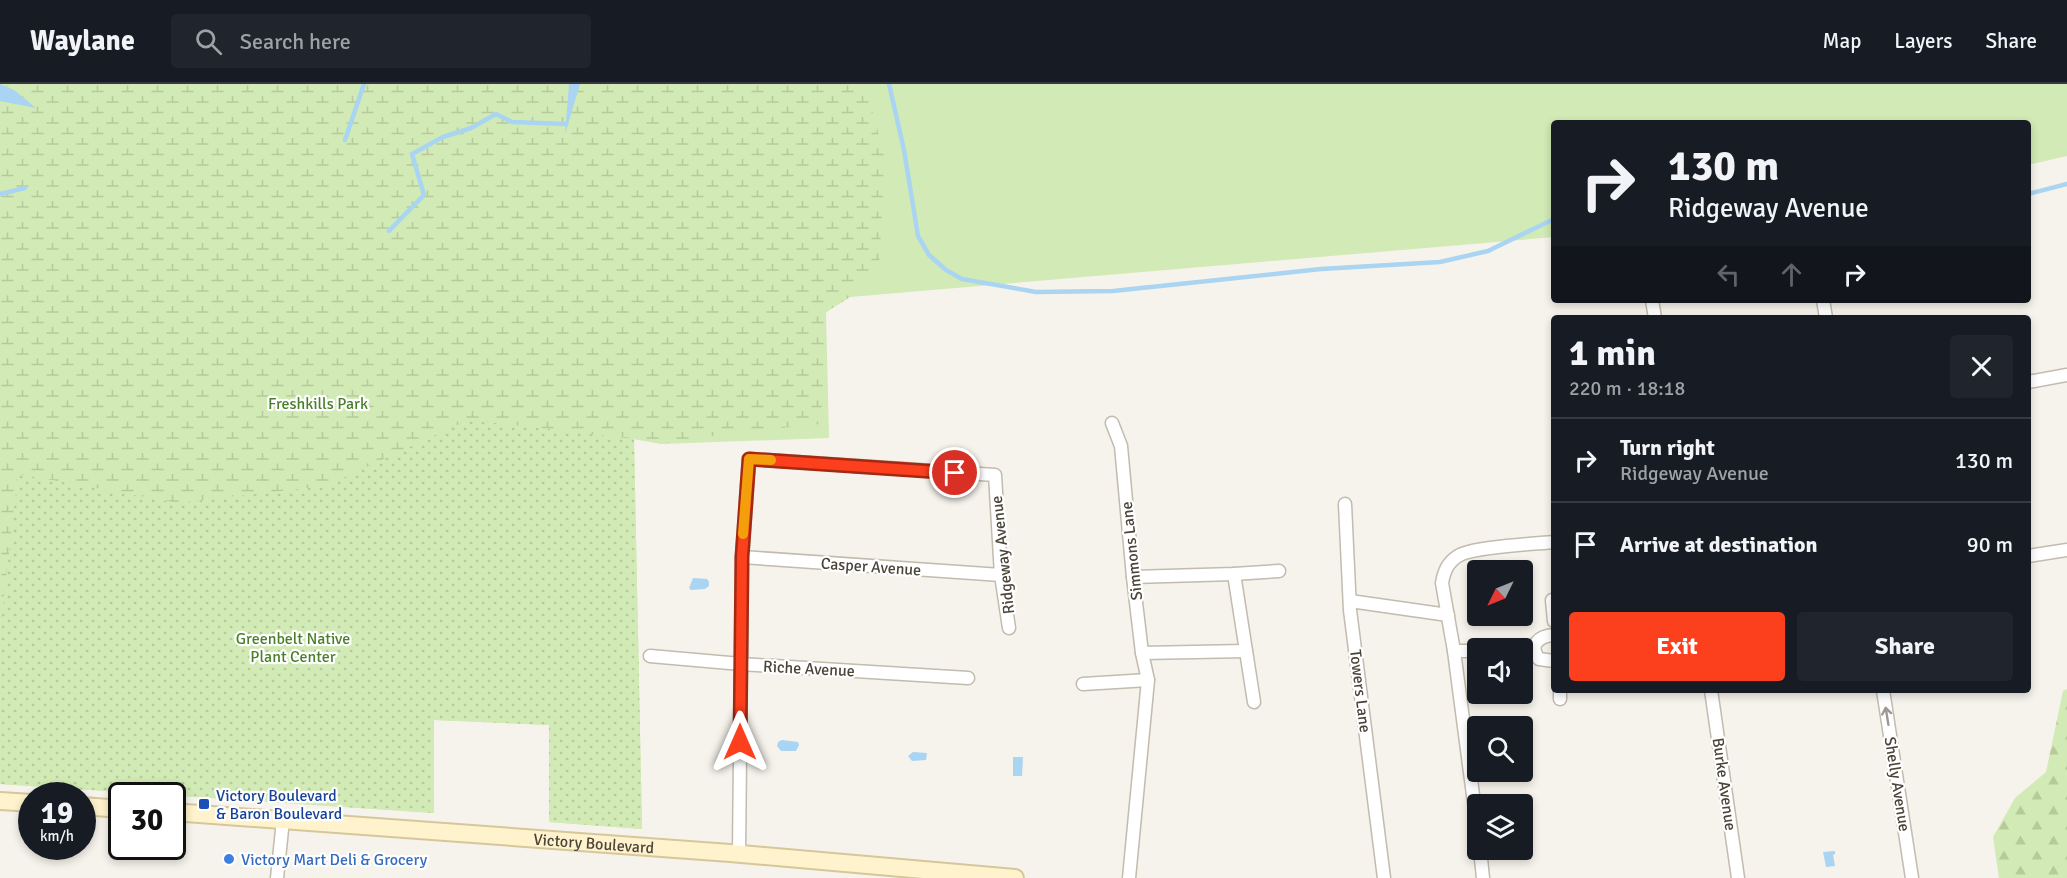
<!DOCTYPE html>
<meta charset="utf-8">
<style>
:root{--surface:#171b24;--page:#20242c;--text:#f1f3f6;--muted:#9ea1a6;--line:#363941;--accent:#fc3f1d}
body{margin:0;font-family:Signika,sans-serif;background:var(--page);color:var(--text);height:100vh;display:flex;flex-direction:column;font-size:22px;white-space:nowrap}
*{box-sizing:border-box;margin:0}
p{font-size:20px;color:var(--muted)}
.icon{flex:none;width:33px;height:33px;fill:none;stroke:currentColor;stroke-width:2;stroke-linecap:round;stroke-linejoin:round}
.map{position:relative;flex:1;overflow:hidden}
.panel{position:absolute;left:1551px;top:231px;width:480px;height:378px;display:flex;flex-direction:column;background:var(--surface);border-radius:6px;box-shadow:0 3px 9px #0003}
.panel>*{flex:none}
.hud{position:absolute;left:1551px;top:36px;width:480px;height:183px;border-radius:6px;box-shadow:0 3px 9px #0003;background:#171b24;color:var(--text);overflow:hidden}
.needle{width:39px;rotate:227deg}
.controls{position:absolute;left:1467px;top:476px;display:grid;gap:12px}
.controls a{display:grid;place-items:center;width:66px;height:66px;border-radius:6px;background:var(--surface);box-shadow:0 3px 9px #0003;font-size:30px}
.speed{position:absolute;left:18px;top:698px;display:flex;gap:12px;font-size:30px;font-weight:700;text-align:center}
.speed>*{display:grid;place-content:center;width:78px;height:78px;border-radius:50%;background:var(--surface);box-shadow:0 3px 9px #0003;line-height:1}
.speed small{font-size:15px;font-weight:400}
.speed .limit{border:3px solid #111;border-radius:9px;background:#fff;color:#111}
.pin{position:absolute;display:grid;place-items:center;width:51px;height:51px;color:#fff;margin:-26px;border:3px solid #fff;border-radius:50%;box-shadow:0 2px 6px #0007}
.me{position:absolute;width:66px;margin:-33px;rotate:0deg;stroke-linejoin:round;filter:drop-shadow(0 0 4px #0008)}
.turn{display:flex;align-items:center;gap:21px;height:126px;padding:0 18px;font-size:27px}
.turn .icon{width:78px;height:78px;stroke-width:2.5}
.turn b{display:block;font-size:42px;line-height:51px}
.lanes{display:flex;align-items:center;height:57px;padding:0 18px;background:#0003;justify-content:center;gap:30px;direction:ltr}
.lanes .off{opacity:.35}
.round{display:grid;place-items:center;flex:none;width:63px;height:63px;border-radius:6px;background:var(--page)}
.headline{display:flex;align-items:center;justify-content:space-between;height:102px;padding:0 18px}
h1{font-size:36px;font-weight:800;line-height:45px}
.cta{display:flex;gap:12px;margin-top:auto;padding:12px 18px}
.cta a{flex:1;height:69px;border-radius:6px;background:var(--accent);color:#fff;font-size:24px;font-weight:800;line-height:69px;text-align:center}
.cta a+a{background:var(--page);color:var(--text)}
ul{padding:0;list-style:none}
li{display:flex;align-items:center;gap:18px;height:84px;padding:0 18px;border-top:2px solid var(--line)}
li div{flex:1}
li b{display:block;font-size:22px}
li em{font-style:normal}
header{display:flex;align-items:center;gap:36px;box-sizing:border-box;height:84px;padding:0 30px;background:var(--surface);border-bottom:2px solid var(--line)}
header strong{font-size:28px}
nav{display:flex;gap:33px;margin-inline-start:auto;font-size:21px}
.search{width:420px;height:54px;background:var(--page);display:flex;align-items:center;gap:15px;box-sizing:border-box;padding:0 21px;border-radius:6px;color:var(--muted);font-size:22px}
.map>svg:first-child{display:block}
.green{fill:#d2eab5}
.forest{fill:url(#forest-firs)}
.wetland{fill:url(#wetland-marsh)}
.garden{fill:url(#garden-dots)}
.water{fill:#a9d4f2}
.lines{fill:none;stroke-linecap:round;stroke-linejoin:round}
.stream{stroke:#a9d4f2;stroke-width:4.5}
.minor-casing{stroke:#c2bbae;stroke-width:15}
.secondary-casing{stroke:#d6c79b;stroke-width:20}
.minor{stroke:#fff;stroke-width:12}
.secondary{stroke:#fff3cd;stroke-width:16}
.oneway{stroke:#9c9892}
.route-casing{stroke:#a42913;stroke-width:15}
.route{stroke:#fc3f1d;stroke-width:10}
.slow{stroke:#f59e0b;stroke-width:10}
.transit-dot{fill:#1a4fb4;stroke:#fff;stroke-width:2}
.shop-dot{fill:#3f7fe0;stroke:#fff;stroke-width:2}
.labels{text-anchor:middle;stroke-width:4.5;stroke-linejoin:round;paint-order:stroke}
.park-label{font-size:16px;fill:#4a7f2a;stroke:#fff}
.street-label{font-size:16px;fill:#4b4439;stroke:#fff}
.transit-label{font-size:16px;fill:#164399;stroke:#fff;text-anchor:start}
.shop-label{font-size:16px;fill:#366cbe;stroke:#fff;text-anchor:start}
</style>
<header>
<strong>Waylane</strong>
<div class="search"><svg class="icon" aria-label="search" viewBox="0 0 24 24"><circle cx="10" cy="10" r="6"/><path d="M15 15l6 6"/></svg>Search here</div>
<nav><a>Map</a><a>Layers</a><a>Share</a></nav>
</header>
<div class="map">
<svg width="2067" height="794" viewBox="0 0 2067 794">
<defs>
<pattern id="forest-firs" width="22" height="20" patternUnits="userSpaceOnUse" patternTransform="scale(1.5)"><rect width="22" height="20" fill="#d2eab5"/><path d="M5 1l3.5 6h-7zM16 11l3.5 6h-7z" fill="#b6ca9c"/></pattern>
<pattern id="wetland-marsh" width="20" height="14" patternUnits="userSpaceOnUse" patternTransform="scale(1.5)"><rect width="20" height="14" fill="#d2eab5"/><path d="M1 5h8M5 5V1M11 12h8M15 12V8" fill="none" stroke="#b6ca9c"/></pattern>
<pattern id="garden-dots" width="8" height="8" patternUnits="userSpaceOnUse" patternTransform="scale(1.5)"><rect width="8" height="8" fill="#d2eab5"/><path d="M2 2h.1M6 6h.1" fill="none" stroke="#b6ca9c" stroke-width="1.8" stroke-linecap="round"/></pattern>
</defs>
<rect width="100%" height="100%" fill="#f6f3ec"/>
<!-- green -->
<polygon class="green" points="0,0 2067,0 2067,72 2028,81 2028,39 1554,39 1554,153 850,213 826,228 829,354 662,360 634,355 642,745 549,738 549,641 434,636 434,729 0,700"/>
<!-- forest -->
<polygon class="forest" points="2067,605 2067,794 1999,794 1993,753 2015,714 2046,688 2063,607"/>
<!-- wetland -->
<polygon class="wetland" points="3,0 569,0 566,46 580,0 865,0 885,74 879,185 850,213 826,228 821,340 739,348 662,360 634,355 468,336 326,402 177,419 18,390 0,550 0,17 35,23 14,6"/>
<!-- garden -->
<polygon class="garden" points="468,336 634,355 642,745 549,738 549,641 434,636 434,729 0,700 0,550 18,390 177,419 326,402"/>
<!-- water -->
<g class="water">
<polygon points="0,0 14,6 36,24 0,17"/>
<polygon points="569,0 580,0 565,50"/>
<polygon points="693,494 707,495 709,498 709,502 705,505 691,506 689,504"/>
<polygon points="782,656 798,658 799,661 796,667 781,667 777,662 778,658"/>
<polygon points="913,668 927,669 926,676 912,677 908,672"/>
<polygon points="1013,673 1023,673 1022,692 1013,692"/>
<polygon points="1835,767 1835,770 1833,771 1835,782 1826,783 1823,768"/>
</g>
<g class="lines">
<!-- stream -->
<g class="stream">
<polyline points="889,0 904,66 918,152 929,171 946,186 962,195 1036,208 1113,207 1321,185 1440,178 1488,167 1554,135"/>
<polyline points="345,56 364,0"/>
<polyline points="0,110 25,104"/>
<polyline points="2028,110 2067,100"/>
<polyline points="389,147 424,111 412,70 443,53 471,44 496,30 512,38 566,40"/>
</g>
<!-- minor casing -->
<g class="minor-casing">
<g id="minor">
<polyline points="1652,216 1655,234"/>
<polyline points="1823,216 1826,234"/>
<polyline points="2028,298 2067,291"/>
<polyline points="1112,339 1121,362 1133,493 1142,569 1148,596 1129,794"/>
<polyline points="1345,420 1350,526 1384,794"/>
<polyline points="2028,472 2067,466"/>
<polyline points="742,473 1001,491"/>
<polyline points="1234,490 1254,618"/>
<polyline points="1133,493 1234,490 1279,487"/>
<polyline points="1552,516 1554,537"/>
<polyline points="1350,517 1448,531"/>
<path d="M 1554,551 C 1539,552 1528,561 1539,575 L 1554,577"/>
<polyline points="1454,567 1478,567"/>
<polyline points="1142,569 1246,567"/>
<polyline points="650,572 741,580 968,594"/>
<polyline points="1083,600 1148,596"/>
<polyline points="1560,606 1560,615"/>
<polyline points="1711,606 1738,794"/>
<polyline points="1883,606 1912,794"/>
<path d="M 1478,749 L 1454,567 L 1442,499 C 1444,488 1447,479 1458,472 C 1471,463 1534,460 1554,458"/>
<polyline points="1480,765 1483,794"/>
<polyline points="739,770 742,473 749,375 995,391 1001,491 1009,544"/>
<polyline points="277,794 283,736"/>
</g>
</g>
<!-- secondary casing -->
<g class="secondary-casing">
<g id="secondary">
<polyline points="0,717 32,719"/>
<polyline points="82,722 122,725"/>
<path id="s1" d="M 172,728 L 730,769 L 1015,794"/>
</g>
</g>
<!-- minor -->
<use href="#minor" class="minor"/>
<!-- secondary -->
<use href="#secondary" class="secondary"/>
</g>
<!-- one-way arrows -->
<defs><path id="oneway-shaft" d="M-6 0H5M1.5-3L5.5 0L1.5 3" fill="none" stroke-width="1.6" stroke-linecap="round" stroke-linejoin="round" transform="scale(1.5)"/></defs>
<use class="oneway" href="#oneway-shaft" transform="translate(1887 632) rotate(-99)"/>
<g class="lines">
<!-- route casing -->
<g class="route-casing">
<polyline id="route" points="740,658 742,473 749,375 955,389"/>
</g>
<!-- route -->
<use href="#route" class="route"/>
<!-- slow -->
<polyline class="slow" points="743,450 749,375 771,376"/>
</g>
<!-- markers -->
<rect class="transit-dot" x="198" y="714" width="12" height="12" rx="3"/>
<circle class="shop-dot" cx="229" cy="775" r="6"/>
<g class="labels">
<!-- park labels -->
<g class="park-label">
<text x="318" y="325">Freshkills Park</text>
<text x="293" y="560">Greenbelt Native<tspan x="293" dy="18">Plant Center</tspan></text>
</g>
<!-- street labels -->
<g class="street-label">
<text transform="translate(1131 467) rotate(-96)" y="6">Simmons Lane</text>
<text transform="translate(1002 471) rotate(-96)" y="6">Ridgeway Avenue</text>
<text transform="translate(871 482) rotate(4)" y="6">Casper Avenue</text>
<text transform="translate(809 584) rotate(3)" y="6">Riche Avenue</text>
<text transform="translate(1361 607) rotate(83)" y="6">Towers Lane</text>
<text transform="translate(1725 700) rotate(82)" y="6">Burke Avenue</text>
<text transform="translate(1898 700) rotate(81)" y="6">Shelly Avenue</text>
<text dy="6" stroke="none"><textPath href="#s1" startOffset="423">Victory Boulevard</textPath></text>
</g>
<!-- transit labels -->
<g class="transit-label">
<text x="216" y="717">Victory Boulevard<tspan x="216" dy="18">&amp; Baron Boulevard</tspan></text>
</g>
<!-- shop labels -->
<g class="shop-label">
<text x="241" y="781">Victory Mart Deli &amp; Grocery</text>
</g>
</g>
</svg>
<div class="controls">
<a><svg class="needle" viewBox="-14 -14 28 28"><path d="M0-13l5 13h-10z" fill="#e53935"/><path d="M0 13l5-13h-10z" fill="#9ea1a6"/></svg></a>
<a><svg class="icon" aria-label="sound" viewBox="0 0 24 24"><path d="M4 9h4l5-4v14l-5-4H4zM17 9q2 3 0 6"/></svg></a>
<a><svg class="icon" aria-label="search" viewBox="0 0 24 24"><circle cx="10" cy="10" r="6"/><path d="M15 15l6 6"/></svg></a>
<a><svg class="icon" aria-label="layers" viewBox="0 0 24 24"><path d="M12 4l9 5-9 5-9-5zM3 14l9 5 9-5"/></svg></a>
</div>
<div class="speed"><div>19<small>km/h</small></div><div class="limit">30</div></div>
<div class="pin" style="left:955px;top:389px;background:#d93025"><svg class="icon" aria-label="arrive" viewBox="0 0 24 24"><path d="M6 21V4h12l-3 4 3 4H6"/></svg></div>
<svg class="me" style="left:740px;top:658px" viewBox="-20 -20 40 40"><path d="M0-17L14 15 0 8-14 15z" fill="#fc3f1d" stroke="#fff" stroke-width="4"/></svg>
<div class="hud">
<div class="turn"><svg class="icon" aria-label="right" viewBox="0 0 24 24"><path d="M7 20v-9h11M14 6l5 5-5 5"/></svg><div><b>130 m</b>Ridgeway Avenue</div></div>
<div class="lanes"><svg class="icon off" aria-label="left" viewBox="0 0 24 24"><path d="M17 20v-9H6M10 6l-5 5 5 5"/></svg><svg class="icon off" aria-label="ahead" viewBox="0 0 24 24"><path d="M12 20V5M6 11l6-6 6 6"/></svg><svg class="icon" aria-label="right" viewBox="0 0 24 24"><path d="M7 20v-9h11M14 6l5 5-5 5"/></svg></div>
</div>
<section class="panel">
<div class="headline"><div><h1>1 min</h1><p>220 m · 18:18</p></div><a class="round"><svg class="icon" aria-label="close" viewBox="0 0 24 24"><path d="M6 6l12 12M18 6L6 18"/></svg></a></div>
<ul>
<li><svg class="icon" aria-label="right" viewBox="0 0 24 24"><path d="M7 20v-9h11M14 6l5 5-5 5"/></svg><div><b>Turn right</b><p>Ridgeway Avenue</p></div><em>130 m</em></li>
<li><svg class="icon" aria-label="arrive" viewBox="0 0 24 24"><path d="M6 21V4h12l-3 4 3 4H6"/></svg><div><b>Arrive at destination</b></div><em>90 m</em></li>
</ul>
<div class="cta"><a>Exit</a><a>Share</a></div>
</section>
</div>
